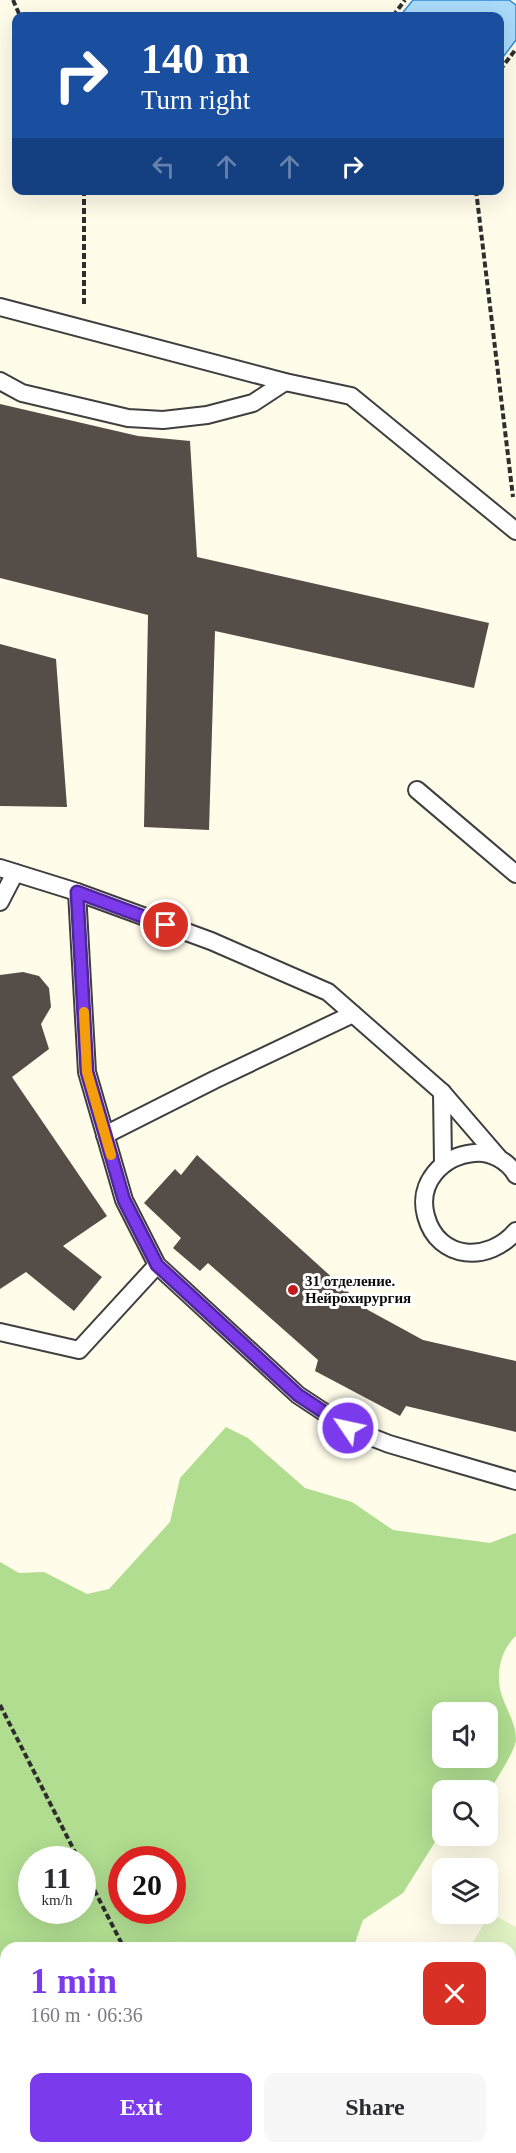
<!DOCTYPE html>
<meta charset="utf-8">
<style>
:root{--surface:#fff;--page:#f7f7f7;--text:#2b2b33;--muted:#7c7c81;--accent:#7c3aed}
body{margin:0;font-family:"Times New Roman",serif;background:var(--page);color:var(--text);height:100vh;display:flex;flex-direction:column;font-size:22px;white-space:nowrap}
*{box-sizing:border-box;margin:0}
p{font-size:20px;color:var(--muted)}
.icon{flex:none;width:33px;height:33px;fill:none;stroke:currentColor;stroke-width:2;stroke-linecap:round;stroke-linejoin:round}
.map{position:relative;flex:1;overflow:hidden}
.panel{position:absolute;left:0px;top:1942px;width:516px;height:212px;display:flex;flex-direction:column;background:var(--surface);border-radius:18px 18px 0 0;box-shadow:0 6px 24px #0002}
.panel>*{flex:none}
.hud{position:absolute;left:12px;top:12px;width:492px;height:183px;border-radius:12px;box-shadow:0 6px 24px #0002;background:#1a4fa0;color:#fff;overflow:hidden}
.tools{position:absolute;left:432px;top:1702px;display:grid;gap:12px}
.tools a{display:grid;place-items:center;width:66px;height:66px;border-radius:12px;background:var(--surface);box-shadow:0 6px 24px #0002;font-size:30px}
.speed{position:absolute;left:18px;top:1846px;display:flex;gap:12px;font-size:30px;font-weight:700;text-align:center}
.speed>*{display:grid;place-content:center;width:78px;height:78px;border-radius:50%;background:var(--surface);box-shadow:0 6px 24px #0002;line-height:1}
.speed small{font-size:15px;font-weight:400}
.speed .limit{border:9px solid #d22;background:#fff;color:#111}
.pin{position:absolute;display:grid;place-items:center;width:51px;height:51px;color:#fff;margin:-26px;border:3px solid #fff;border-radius:50%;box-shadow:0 2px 6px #0007}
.me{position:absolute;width:66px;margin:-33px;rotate:304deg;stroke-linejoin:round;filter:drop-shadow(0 0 4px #0008)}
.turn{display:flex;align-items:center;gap:21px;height:126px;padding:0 30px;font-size:27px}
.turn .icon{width:78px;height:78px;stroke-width:2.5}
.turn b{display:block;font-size:42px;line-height:51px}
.lanes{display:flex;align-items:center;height:57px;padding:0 30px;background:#0003;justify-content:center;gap:30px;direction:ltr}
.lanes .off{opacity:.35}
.round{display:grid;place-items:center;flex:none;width:63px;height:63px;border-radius:12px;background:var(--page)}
.summary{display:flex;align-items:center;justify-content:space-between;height:102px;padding:0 30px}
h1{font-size:36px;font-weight:800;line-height:45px;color:var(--accent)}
.button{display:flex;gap:12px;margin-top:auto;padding:12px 30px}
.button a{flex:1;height:69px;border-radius:12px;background:var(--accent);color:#fff;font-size:24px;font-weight:800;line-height:69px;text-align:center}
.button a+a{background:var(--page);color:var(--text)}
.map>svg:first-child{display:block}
.forest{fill:#b0dd90;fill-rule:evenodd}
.pitch{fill:#e1f2c4}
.water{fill:#abdafa;stroke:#2e8cd5;stroke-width:1.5}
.building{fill:#554d47}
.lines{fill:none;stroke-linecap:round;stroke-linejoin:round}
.service-casing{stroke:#3f3f3f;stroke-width:20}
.path{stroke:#2e2e2e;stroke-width:4;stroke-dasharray:6 3;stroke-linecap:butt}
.service{stroke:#fff;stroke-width:16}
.route-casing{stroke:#51269a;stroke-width:15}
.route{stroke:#7c3aed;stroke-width:10}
.slow{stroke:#f59e0b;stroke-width:10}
.poi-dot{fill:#c41c1e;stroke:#fff;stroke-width:2}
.labels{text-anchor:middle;stroke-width:6;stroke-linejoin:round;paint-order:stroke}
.poi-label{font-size:15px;font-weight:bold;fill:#0c0c0c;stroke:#fff;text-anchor:start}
</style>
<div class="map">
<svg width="516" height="2153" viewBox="0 0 516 2153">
<rect width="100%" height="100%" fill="#fffcea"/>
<!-- forest -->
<path class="forest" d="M 226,1427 L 248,1438 L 305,1488 L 352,1502 L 393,1530 L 490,1543 L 516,1533 L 516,1636 C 500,1650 495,1676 502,1696 C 507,1711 516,1723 516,1740 C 514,1754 495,1780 488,1794 L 488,1791 L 442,1791 L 442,1831 L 403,1893 L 363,1920 L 355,1943 L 360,1948 L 6,1948 L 6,2148 L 350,2148 L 355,2153 L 0,2153 L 0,1562 L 19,1573 L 44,1572 L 87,1594 L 109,1589 L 170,1522 L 180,1478 ZM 442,1713 L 488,1713 L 488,1758 L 442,1758 ZM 32,1860 L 82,1860 L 82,1911 L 32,1911 ZM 122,1860 L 172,1860 L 172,1911 L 122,1911 Z"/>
<!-- pitch -->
<polygon class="pitch" points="490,1913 516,1927 516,2030 510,2041 510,1948 470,1948"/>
<!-- water -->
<polygon class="water" points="413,0 509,0 516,5 516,40 500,61 500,16 400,16"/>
<!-- building -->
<g class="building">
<polygon points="0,404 138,436 190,441 197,557 489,623 474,688 215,631 209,830 144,827 148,615 0,578"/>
<polygon points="0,644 56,659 67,807 0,806"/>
<polygon points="23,972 39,976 49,988 51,1007 41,1024 49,1049 12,1077 107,1216 63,1246 102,1277 74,1311 26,1272 0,1289 0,975"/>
<polygon points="197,1155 368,1310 423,1340 516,1361 516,1432 406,1406 400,1416 315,1371 318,1360 208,1263 200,1271 173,1248 181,1238 144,1203 175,1169 181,1175"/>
</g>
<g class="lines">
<!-- service casing -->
<g class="service-casing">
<g id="service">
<polyline points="0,307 285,382 351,396 516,531"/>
<polyline points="0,381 22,393 128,418 163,420 207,415 253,403 285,382"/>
<polyline points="417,790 516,874"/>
<polyline points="0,868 77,892 211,941 328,992 442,1092 443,1163"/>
<polyline points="77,892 87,1072 124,1200 157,1265 298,1395 348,1428 389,1444 516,1481"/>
<polyline points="0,902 15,873"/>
<polyline points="442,1092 498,1157"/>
<polyline points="105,1135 214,1080 353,1014"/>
<path d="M 516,1175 C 508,1161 490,1151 474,1153 C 442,1156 417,1183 426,1216 C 438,1261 489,1263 516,1231"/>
<polyline points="0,1332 79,1350 157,1265"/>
</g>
</g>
<!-- path -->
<g class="path">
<polyline points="13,0 20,16"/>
<polyline points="393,16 405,0"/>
<polyline points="500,70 516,49"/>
<polyline points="84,190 84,305"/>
<polyline points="476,190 513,497"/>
<polyline points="0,1705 79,1860"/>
<polyline points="82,1866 124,1948"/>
<polyline points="234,2148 237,2153"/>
</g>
<!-- service -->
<use href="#service" class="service"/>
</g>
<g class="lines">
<!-- route casing -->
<g class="route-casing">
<polyline id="route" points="166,925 77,892 87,1072 124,1200 157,1265 298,1395 348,1428"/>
</g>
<!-- route -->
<use href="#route" class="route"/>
<!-- slow -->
<polyline class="slow" points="84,1012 87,1072 111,1155"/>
</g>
<!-- markers -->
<circle class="poi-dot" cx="293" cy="1290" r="6"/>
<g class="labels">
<!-- poi labels -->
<g class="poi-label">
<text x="305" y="1286">31 отделение.<tspan x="305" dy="17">Нейрохирургия</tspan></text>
</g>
</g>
</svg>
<div class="tools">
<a><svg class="icon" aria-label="sound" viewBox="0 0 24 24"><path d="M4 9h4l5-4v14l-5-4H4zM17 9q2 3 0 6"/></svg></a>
<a><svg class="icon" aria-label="search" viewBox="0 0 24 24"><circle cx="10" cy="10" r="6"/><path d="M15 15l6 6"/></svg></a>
<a><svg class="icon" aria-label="layers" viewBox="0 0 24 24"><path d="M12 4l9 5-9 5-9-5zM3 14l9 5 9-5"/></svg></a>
</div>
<div class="speed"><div>11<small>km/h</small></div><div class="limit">20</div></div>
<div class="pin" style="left:166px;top:925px;background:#d93025"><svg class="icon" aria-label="arrive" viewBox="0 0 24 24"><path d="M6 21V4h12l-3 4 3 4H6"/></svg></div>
<svg class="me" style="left:348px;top:1428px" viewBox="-20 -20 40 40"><circle r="17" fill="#7c3aed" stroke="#fff" stroke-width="3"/><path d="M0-11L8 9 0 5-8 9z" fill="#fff"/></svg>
<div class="hud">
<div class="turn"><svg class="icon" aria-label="right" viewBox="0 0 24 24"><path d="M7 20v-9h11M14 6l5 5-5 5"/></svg><div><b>140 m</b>Turn right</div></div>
<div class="lanes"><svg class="icon off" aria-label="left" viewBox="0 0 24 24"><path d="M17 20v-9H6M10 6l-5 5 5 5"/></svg><svg class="icon off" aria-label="ahead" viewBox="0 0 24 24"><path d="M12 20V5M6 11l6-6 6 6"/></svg><svg class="icon off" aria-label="ahead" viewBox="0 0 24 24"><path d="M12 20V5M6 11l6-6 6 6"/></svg><svg class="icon" aria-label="right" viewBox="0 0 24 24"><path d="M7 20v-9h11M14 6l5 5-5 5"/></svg></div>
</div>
<section class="panel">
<div class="summary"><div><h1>1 min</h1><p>160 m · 06:36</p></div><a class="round" style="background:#d93025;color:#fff"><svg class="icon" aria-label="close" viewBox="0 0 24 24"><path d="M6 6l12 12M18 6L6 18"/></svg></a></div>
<div class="button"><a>Exit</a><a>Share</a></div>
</section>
</div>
